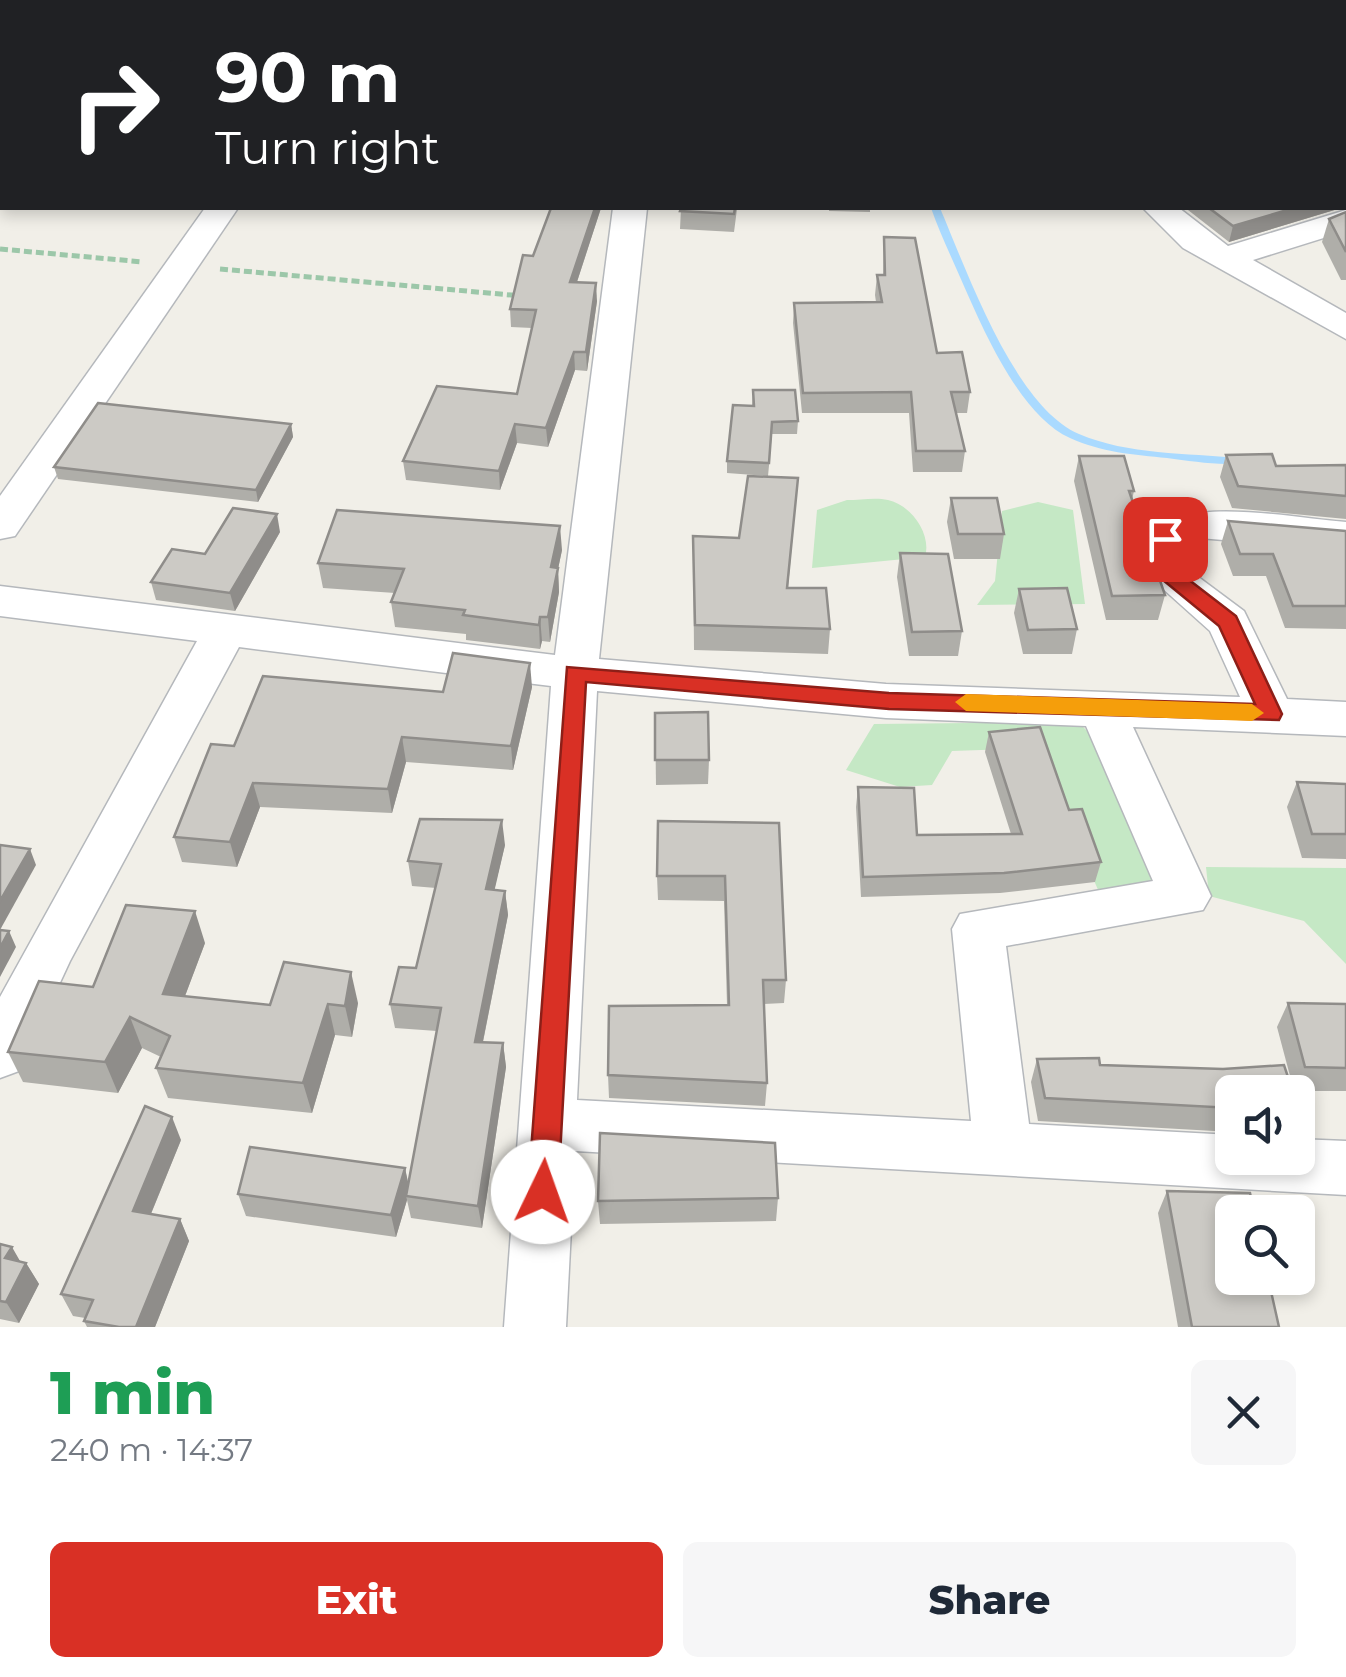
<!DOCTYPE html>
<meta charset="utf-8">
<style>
:root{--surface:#fff;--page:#f6f6f7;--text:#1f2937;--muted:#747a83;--accent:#d93025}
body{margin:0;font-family:Montserrat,sans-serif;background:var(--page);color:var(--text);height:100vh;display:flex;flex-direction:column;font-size:38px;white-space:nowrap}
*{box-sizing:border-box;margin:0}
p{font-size:32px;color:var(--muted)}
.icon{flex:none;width:55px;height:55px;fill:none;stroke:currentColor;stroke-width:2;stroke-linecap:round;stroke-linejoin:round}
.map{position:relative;height:1327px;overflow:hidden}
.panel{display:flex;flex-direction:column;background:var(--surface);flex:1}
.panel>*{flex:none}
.banner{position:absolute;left:0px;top:0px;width:1348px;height:210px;box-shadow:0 5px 15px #0003;background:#202124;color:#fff;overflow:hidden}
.buttons{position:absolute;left:1215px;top:1075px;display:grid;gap:20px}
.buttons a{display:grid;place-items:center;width:100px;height:100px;border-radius:15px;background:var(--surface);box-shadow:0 5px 15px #0003;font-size:50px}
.pin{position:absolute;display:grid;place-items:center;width:85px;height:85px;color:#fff;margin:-42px;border-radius:20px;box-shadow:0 5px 15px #0006}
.me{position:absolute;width:110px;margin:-55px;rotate:3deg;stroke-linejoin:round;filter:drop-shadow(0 0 8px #0008)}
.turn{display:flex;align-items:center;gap:35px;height:210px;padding:0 50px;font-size:45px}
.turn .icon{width:130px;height:130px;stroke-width:2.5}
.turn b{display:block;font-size:70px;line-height:85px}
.round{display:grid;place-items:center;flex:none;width:105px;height:105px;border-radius:15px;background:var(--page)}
.summary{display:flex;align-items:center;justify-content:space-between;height:170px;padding:0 50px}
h1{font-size:60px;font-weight:800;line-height:75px;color:#1e9e55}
.primary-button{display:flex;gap:20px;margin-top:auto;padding:20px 50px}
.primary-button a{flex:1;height:115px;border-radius:15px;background:var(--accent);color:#fff;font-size:40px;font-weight:800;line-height:115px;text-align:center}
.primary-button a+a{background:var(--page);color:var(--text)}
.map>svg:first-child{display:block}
.green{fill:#c5e8c5}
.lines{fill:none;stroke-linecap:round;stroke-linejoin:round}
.stream{fill:#aadaff;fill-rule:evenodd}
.minor-casing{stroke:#b5b8bc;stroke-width:3}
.path{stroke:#9cc7a9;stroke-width:5;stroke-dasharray:8 4;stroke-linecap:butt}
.minor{fill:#fff;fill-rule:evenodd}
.wall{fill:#afaea9}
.shaded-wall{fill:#8f8d8a}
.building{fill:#cccac5;stroke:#8f8d8a;stroke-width:2.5}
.route{fill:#d93025;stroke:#8d1f18;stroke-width:2.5}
.slow{fill:#f59e0b}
</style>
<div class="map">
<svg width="1346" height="1327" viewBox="0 0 1346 1327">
<rect width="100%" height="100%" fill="#f1efe8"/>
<!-- green -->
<g class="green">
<path d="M 847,500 C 860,500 876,497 888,500 C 911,505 932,534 925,557 L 812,568 L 817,510 Z"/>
<polygon points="1038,502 1073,510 1085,604 977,605 995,581 1002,511"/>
<polygon points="1052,722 1083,727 1130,772 1185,896 1106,908 1036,748 952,751 932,785 900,787 846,770 874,724"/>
<polygon points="1206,867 1346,868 1346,964 1304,921 1209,896"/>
</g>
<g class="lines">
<!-- stream -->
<path class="stream" d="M 931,208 L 940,208 C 967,271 1014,406 1079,434 C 1128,455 1187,453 1239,458 L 1245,461 L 1243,463 C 1219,466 1191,461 1167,458 C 1135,455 1100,452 1070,438 C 1019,415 982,327 960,277 C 950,254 939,231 931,208 Z"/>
<!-- minor casing -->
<g class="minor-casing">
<g id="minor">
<rect x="586" y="0" width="28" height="2"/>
<polygon points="769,0 828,0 829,2 771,2"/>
<polygon points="855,0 883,0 884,2 856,2"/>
<rect x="1345" y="51" width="1" height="18"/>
<rect x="0" y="119" width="2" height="18"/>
<polygon points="205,208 238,208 15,536 0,539 0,496"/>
<path d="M 613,208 L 647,208 L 599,659 L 886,684 L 1240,697 L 1210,631 L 1152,579 L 1144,539 C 1174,492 1296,519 1346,522 L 1346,550 L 1199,538 L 1187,545 L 1193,573 L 1244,611 L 1287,699 L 1346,702 L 1346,736 L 1133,727 L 1211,896 L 1203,910 L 1006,946 L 1029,1124 L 1232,1135 L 1232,1158 L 1298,1158 L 1298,1139 L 1346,1141 L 1346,1195 L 575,1151 L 566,1327 L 504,1327 L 551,686 L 239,647 L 70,961 L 19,1071 L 0,1078 L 0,997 L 197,641 L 0,616 L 0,586 L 555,655 ZM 597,691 L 886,718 L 1086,726 L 1153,881 L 960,914 L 952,929 L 971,1121 L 577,1100 Z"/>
<polygon points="1143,208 1179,208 1228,246 1346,210 1346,231 1253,260 1346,313 1346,339 1183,248"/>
</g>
</g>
<!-- path -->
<g class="path">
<polyline points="0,249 143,262"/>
<polyline points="220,269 522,296"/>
</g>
<!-- minor -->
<use href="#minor" class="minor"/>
</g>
<!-- wall -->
<g class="wall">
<polygon points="478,0 563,0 562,2 512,2"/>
<rect x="1130" y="0" width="80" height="2"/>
<polygon points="541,208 601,208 577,282 597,301 587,371 575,370 548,447 517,443 500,490 406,480 403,461 517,394 532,328 511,327 510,309 533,256 551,208"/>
<polygon points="681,208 747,208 747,209 737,209 734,232 680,229"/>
<polygon points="829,208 870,208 870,212 829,211"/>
<polygon points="1189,208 1341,208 1229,242 1188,210"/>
<polygon points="1346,212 1346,280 1341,280 1322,242 1329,219"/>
<polygon points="884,237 937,353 970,392 967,413 956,413 965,451 962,472 913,472 909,413 802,413 793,323 794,303 876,302 875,295 877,275 883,275"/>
<polygon points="753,390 798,421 797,434 772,434 768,476 727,473 727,461 752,406"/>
<polygon points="291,424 293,437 258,502 58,479 54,467"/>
<polygon points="1226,455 1276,466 1346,465 1346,519 1232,508 1220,477"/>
<polygon points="1079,456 1134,491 1132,500 1165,595 1158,620 1106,620 1074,481"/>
<polygon points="798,478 788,588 830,629 828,654 694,650 693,536 739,538"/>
<polygon points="951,498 1004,534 1000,559 954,559 947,522"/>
<polygon points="1228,521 1346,531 1346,629 1285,628 1266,576 1233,576 1221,544"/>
<polygon points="280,532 235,611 156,600 151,582 205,554"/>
<polygon points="562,550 558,569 559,592 550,642 542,641 540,649 466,640 466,634 395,627 391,602 395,593 323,588 318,563"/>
<polygon points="900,553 962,631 958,656 909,656 897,577"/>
<polygon points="1019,589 1077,629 1072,654 1023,654 1014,613"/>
<polygon points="532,687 513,770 406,762 392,813 260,807 237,867 182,862 174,837 234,746 443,692"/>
<polygon points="655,713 709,760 708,784 656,785"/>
<polygon points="989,732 1069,810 1101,862 1095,882 1000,893 861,897 856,807 858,787 917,835 1011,834 985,752"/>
<polygon points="1297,782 1346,784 1346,859 1302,858 1287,807"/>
<polygon points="779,823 786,980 784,1003 764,1004 767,1083 765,1106 609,1098 608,1075 727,1005 724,901 658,900 657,876"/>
<polygon points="505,845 494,890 505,891 508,915 483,1042 503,1043 506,1067 482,1228 411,1218 407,1200 396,1237 246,1216 238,1194 405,1168 408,1185 437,1031 395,1028 390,1004 416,968 436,888 412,886 408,861"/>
<polygon points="205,943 185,996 270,1005 358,1003 352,1037 335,1035 312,1113 168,1098 156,1068 161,1057 142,1048 118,1093 23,1082 8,1052 93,987"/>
<polygon points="1288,1003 1346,1004 1346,1091 1294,1091 1277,1027"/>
<polygon points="1037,1059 1100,1065 1232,1092 1232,1132 1038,1121 1031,1082"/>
<polygon points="181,1140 151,1214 180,1219 189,1241 155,1327 87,1327 84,1321 85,1318 73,1316 61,1294"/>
<polygon points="1167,1191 1279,1327 1178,1327 1158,1213"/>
<polygon points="778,1198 776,1221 600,1224 598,1201"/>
<polygon points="0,1244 20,1261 26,1263 39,1284 19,1323 0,1319"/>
</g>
<!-- shaded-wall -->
<g class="shaded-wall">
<polygon points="595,208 601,208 571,300 570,282"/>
<polygon points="1294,208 1341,208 1229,242 1233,226"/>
<polygon points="596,283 597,301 587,371 586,352"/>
<polygon points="574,352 575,370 548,447 546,428"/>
<polygon points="291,424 293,437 258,502 256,490"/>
<polygon points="515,424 517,443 500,490 499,471"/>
<polygon points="277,514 280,532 235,611 230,593"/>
<polygon points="560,526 562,550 558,569 559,592 550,642 548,617 551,567"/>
<polygon points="540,617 542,641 540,649 539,625"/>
<polygon points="530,663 532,687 513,770 511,746"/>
<polygon points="402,737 406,762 392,813 388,789"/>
<polygon points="253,783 260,807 237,867 230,842"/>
<polygon points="502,820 505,845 489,914 486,889"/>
<polygon points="30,849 36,865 0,930 0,901"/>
<polygon points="505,891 508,915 478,1066 475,1042"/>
<polygon points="195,911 205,943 174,1025 163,994"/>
<polygon points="9,931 16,947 0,977 0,948"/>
<polygon points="351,972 358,1003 352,1037 345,1006"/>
<polygon points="328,1004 335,1035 312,1113 303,1083"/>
<polygon points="130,1017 142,1048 118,1093 105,1062"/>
<polygon points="503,1043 506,1067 482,1228 478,1206"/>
<polygon points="172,1117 181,1140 143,1233 133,1211"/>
<polygon points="405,1168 410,1191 406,1196 407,1200 396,1237 391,1215"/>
<polygon points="180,1219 189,1241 155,1327 136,1327"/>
<polygon points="12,1247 24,1268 26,1263 39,1284 19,1323 6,1302 5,1258"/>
</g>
<!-- building -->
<g class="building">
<rect x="722" y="0" width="44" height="2"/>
<rect x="1136" y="0" width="63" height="2"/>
<polygon points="551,208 595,208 570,282 596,283 586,352 574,352 546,428 515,424 499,471 403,461 437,386 517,394 536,310 510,309 523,255 533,256"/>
<polygon points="681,208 735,208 734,214 680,211"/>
<polygon points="1209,208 1294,208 1233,226"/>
<polygon points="1346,212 1346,252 1329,219"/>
<polygon points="884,237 915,238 937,353 962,352 970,392 951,392 965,451 916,451 911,392 803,393 794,303 882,302 877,275 885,275"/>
<polygon points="753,390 795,390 798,421 772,422 769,463 727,461 733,405 754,406"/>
<polygon points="98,403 291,424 256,490 54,467"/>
<polygon points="1272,454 1276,466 1346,465 1346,496 1238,486 1226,455"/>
<polygon points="1079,456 1124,456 1134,491 1129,491 1165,595 1112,596"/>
<polygon points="748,476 798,478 787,588 826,588 830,629 695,625 693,536 739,538"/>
<polygon points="951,498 997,498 1004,534 958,534"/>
<polygon points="233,508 277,514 230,593 151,582 172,549 205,554"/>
<polygon points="337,510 560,526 551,567 558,568 548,617 540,617 539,625 463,615 465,610 391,602 404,569 318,563"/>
<polygon points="1228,521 1346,531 1346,606 1293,606 1273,554 1240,554"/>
<polygon points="900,553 948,554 962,631 912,632"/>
<polygon points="1067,588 1077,629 1028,630 1019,589"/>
<polygon points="453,653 530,663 511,746 402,737 388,789 253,783 230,842 174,837 211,744 234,746 263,676 443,692"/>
<polygon points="708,712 709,760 655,760 655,713"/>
<polygon points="1040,727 1069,810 1082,809 1101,862 1004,873 863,877 858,787 914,788 917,835 1022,834 989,732"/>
<polygon points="1297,782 1346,784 1346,834 1312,834"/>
<polygon points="420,819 502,820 486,889 505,891 475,1042 503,1043 478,1206 406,1196 441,1008 390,1004 399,967 416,968 441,864 408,861"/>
<polygon points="658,821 779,823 786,980 763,980 767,1083 608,1075 609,1006 729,1005 725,876 657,876"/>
<polygon points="0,845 30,849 0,901"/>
<polygon points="126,905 195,911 163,994 270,1005 284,962 351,972 345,1006 328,1004 303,1083 156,1068 170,1036 130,1017 105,1062 8,1052 39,981 93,987"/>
<polygon points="0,930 9,931 0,948"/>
<polygon points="1288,1003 1346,1004 1346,1068 1305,1067"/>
<polygon points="1099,1058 1100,1065 1223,1069 1284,1065 1293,1092 1232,1092 1232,1108 1045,1098 1037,1059"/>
<polygon points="145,1106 172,1117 133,1211 180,1219 136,1327 119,1327 84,1321 93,1300 61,1294"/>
<polygon points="600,1133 775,1143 778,1198 598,1201"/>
<polygon points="250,1147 405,1168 391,1215 238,1194"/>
<polygon points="1167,1191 1250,1193 1254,1212 1232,1212 1232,1278 1268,1278 1279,1327 1192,1327"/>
<polygon points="0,1244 12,1247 5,1258 26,1263 6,1302 0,1301"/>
</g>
<!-- route -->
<polygon class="route" points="1165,532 1176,539 1184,576 1236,616 1282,714 1279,720 889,709 586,682 558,1192 553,1202 543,1206 533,1202 528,1192 567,667 889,693 1255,704 1219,626 1163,580 1154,539"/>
<!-- slow -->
<polygon class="slow" points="966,694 1252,704 1264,713 1252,721 966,711 955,702"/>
</svg>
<div class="buttons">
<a><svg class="icon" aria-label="sound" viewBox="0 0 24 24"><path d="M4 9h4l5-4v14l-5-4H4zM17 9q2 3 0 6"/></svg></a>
<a><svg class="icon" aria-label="search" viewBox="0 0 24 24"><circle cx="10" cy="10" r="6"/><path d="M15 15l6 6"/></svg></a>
</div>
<div class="pin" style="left:1165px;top:539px;background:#d93025"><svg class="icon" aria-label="arrive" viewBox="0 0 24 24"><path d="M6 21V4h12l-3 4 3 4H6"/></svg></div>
<svg class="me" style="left:543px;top:1192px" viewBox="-20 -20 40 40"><circle r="19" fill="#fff"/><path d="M0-13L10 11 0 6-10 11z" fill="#d93025"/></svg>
<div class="banner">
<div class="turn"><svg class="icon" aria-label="right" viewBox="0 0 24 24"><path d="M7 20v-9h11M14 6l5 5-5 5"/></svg><div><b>90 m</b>Turn right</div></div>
</div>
</div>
<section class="panel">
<div class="summary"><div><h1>1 min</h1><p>240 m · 14:37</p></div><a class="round"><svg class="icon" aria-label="close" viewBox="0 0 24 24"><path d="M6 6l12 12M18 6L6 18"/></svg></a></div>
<div class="primary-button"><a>Exit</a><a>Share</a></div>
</section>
